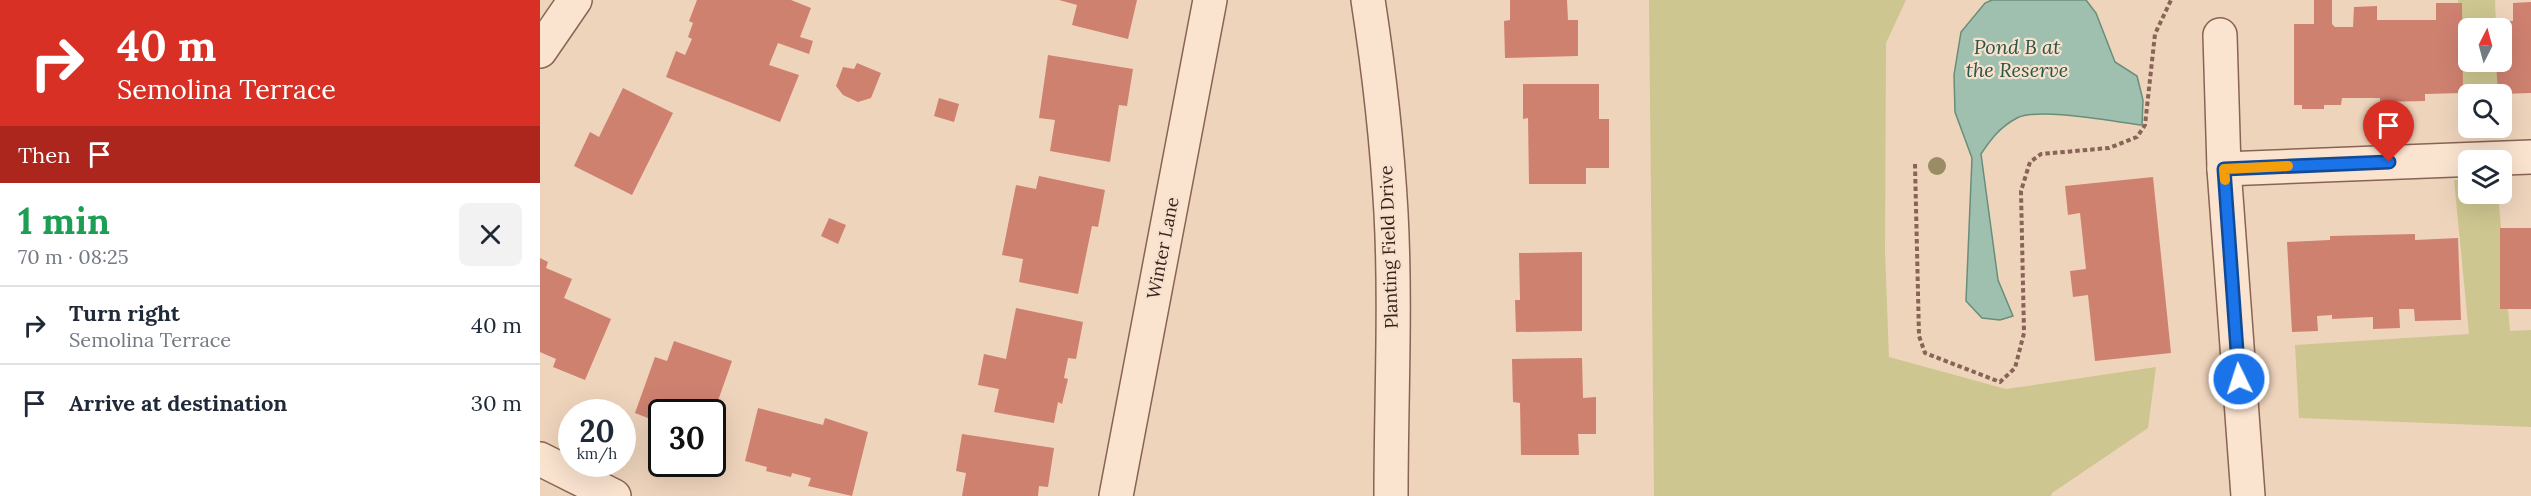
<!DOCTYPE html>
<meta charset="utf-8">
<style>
:root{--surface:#fff;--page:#f2f2f3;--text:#1f2937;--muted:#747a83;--line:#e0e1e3}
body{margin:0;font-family:Lora,serif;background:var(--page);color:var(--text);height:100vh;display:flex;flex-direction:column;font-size:22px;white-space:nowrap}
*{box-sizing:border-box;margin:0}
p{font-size:20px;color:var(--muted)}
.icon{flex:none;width:33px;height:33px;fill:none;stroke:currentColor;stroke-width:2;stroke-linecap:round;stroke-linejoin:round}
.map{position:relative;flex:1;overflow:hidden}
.panel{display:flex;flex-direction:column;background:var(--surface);width:540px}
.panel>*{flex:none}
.top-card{background:#d93025;color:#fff;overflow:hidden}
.needle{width:39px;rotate:6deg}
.controls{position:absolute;left:1918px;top:18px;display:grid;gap:12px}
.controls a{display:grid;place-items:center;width:54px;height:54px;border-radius:9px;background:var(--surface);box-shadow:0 6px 24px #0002;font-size:30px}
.speed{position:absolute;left:18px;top:399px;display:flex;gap:12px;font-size:30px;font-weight:700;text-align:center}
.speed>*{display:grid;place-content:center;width:78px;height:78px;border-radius:50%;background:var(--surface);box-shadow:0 6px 24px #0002;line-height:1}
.speed small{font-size:15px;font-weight:400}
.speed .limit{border:3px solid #111;border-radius:9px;background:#fff;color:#111}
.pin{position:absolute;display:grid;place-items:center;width:51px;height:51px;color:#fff;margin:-62px -26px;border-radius:50% 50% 50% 0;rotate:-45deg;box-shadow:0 0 6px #0007}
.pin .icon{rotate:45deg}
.me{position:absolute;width:66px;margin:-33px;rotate:356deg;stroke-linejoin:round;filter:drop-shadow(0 0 4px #0008)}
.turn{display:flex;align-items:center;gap:21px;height:126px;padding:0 18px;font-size:27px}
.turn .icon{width:78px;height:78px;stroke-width:2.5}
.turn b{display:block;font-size:42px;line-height:51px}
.then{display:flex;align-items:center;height:57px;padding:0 18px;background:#0003;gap:12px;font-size:22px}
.round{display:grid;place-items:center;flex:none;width:63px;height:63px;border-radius:9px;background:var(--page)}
.overview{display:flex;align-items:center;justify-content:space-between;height:102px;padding:0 18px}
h1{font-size:36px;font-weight:800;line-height:45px;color:#1e9e55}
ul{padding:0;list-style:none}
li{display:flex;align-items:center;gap:18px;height:78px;padding:0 18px;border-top:2px solid var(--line)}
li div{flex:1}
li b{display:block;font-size:22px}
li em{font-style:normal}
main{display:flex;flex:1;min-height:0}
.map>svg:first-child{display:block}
.green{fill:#cdc690}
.water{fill:#a0c0af;stroke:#688e7b;stroke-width:1.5}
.building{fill:#cf8170}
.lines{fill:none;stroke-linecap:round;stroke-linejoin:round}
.street-casing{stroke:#876455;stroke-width:36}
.path{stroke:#876455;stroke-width:4;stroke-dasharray:4.5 3;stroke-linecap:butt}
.street{stroke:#fae3cf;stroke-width:33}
.tree{fill:#998d66}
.route-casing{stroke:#114b97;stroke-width:15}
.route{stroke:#1a73e8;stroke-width:10}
.slow{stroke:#f59e0b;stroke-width:10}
.labels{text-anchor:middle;stroke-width:4.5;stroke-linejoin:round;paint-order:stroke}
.street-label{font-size:18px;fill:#36211b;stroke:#f7e0cc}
.water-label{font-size:20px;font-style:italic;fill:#295649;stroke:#f7e0cc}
</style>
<main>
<section class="panel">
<div class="top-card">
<div class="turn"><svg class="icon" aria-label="right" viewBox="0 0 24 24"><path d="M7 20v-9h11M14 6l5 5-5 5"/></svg><div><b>40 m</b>Semolina Terrace</div></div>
<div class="then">Then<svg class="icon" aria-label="arrive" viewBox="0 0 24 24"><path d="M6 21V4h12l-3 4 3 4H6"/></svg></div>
</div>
<div class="overview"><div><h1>1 min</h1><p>70 m · 08:25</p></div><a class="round"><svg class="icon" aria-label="close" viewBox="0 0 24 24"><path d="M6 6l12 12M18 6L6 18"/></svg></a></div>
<ul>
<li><svg class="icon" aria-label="right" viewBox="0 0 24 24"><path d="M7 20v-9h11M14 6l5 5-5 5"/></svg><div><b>Turn right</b><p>Semolina Terrace</p></div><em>40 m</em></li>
<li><svg class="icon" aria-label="arrive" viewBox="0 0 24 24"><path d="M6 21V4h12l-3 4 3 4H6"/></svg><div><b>Arrive at destination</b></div><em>30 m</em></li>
</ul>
</section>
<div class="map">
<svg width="1991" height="496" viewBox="0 0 1991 496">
<rect width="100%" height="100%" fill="#efd4bc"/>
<!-- green -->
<g class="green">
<polygon points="1109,0 1366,0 1346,43 1345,252 1349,357 1466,389 1616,367 1608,428 1512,493 1511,496 1114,496"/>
<polygon points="1918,0 1955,0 1956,28 1929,28 1929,62 1957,62 1958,94 1929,94 1929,128 1958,128 1925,129"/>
<polygon points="1914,180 1929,180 1929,194 1958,194 1970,331 1991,330 1991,427 1759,418 1755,345 1929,334"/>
</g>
<!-- water -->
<path class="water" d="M 1452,0 L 1546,0 L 1556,13 L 1575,62 L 1597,76 L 1603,100 L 1602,125 C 1575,122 1499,107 1477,118 C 1460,127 1451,139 1441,154 L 1458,280 L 1473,316 L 1460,320 L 1442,318 L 1426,301 L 1432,158 L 1415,112 L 1414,75 L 1421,32 L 1445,3 Z"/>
<!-- building -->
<g class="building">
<polygon points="157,0 251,0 271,8 260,37 273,41 269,54 238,43 229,65 259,75 240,122 126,77 136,51 145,55 152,39 148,37 153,23 149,21"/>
<polygon points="519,0 597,0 588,39 532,25 537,5"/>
<polygon points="970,0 1027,0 1028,20 1038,20 1038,56 965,58 964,21 970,20"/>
<polygon points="1774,0 1792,0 1792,24 1795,27 1813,27 1814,7 1837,6 1837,20 1896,20 1896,3 1922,3 1923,93 1885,94 1885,101 1840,102 1840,98 1802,98 1801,105 1784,105 1784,109 1762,109 1762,105 1754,105 1754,24 1774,24"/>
<polygon points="1991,2 1991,93 1958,94 1956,62 1962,62 1962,28 1955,28 1955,21 1973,21 1973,3"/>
<polygon points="508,55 593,69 587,106 579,105 570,162 510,151 515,120 499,118"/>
<polygon points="317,63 341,73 331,98 318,102 303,95 296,86 303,67 314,69"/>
<polygon points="983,84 1059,84 1059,119 1069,119 1069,168 1046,168 1046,184 989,184 988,118 983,119"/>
<polygon points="83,88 133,113 92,195 34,166 50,132 59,137"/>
<polygon points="399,98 419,104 414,122 394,116"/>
<polygon points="499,176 565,190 558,227 552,226 538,294 479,282 483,259 462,255 476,185 496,189"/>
<polygon points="1613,177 1631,353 1555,361 1548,295 1533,297 1530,271 1546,269 1540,213 1528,215 1525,186"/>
<polygon points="289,218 306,225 298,244 281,236"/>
<rect x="1960" y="228" width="31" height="81"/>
<polygon points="1875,234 1875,240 1918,238 1921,320 1875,321 1874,309 1859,309 1860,328 1833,329 1833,317 1792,319 1792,315 1777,316 1778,331 1752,332 1747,242 1790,240 1790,236"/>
<polygon points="1042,252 1042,331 976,332 975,300 980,300 979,253"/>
<polygon points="0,258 8,262 6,268 32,279 24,298 71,319 45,380 13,367 16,359 0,352"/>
<polygon points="476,308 543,322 536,359 528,358 524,378 528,379 522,404 518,402 514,423 454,412 459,389 438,385 444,354 466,359"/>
<polygon points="134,341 192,361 174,412 122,412 118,422 95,413 115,357 127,361"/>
<polygon points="1042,358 1043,398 1056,397 1056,434 1038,434 1039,455 981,455 980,403 973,402 972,359"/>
<polygon points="218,408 283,425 285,418 328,432 312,496 268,486 271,478 252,473 251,477 226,471 227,467 205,461"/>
<polygon points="422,434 514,448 508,487 499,486 498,496 422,496 426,473 416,471"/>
</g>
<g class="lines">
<!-- street casing -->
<g class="street-casing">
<g id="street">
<path d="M 828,0 C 839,71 847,141 851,213 C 856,307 851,402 851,496"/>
<polyline points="1680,35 1684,169 1991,157"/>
<polyline points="0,51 35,0"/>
<polyline points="1684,169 1708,496"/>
<polyline points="0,459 74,496"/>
<polyline points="576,496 670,0"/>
</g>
</g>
<!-- path -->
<polyline class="path" points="1375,164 1379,336 1385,353 1460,382 1475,368 1484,333 1481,191 1490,162 1501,154 1569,148 1597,137 1605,125 1615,34 1631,0"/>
<!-- street -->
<use href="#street" class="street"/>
</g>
<!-- trees -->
<circle class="tree" cx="1397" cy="166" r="9"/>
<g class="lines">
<!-- route casing -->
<g class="route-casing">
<polyline id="route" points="1699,379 1684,169 1849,162"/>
</g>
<!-- route -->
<use href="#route" class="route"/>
<!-- slow -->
<polyline class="slow" points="1685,180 1684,169 1748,166"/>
</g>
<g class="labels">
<!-- street labels -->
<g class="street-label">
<text transform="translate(849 247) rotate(-92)" y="6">Planting Field Drive</text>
<text transform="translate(623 248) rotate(-79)" y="6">Winter Lane</text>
</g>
<!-- water labels -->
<g class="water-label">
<text x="1477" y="54">Pond B at<tspan x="1477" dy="23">the Reserve</tspan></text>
</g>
</g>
</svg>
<div class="controls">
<a><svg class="needle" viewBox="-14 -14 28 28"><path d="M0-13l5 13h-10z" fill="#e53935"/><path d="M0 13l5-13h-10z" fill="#747a83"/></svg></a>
<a><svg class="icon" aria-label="search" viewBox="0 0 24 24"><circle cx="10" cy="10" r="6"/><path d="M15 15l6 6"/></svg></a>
<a><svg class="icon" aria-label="layers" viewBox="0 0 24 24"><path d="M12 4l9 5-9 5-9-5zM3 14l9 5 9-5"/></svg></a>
</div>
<div class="speed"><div>20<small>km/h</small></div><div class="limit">30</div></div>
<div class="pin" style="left:1849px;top:162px;background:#d93025"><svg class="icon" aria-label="arrive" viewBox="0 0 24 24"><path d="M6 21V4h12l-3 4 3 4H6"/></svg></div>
<svg class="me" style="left:1699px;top:379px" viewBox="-20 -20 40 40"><circle r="17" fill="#1a73e8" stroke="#fff" stroke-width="3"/><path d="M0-11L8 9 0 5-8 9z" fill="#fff"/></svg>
</div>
</main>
